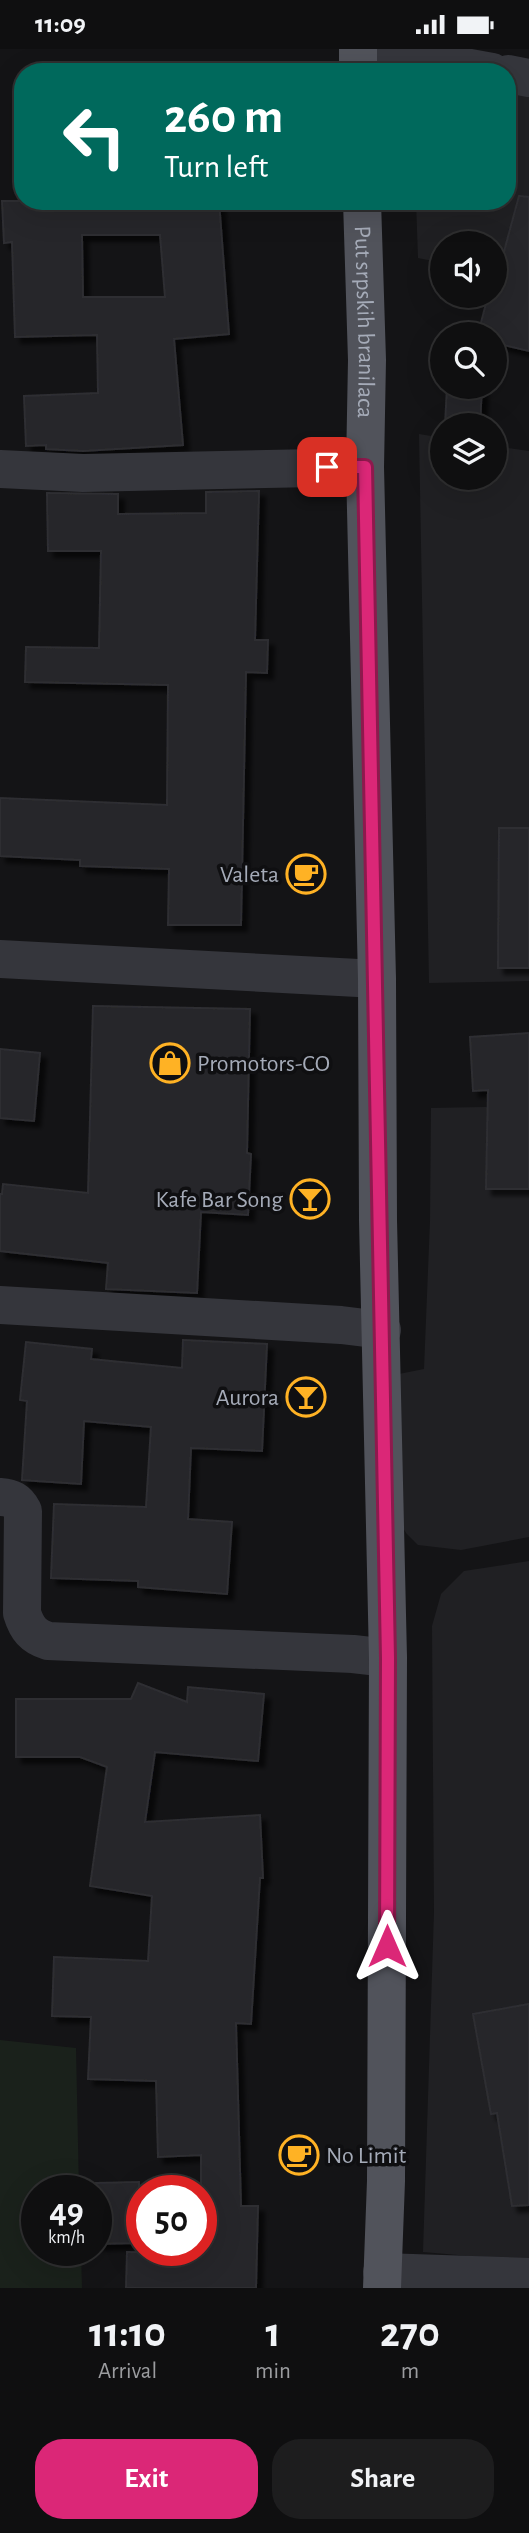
<!DOCTYPE html>
<style>
:root{--surface:#0f0f10;--page:#1d1d1e;--text:#f1f3f6;--muted:#9b9c9f;--line:#2f2f30;--accent:#db2777}
body{margin:0;font-family:"Alegreya Sans",sans-serif;background:var(--page);color:var(--text);height:100vh;display:flex;flex-direction:column;font-size:26px;white-space:nowrap}
*{box-sizing:border-box;margin:0}
p{font-size:23px;color:var(--muted)}
.icon{flex:none;width:38px;height:38px;fill:none;stroke:currentColor;stroke-width:2;stroke-linecap:round;stroke-linejoin:round}
.map{position:relative;height:2239px;overflow:hidden}
.sheet{display:flex;flex-direction:column;background:var(--surface);flex:1}
.sheet>*{flex:none}
.banner{position:absolute;left:14px;top:14px;width:502px;height:147px;border-radius:28px;box-shadow:0 7px 28px #0002,0 0 0 2px var(--line);background:#00695c;color:#fff;overflow:hidden}
.fabs{position:absolute;left:430px;top:182px;display:grid;gap:14px}
.fabs a{display:grid;place-items:center;width:77px;height:77px;border-radius:50%;background:var(--surface);box-shadow:0 7px 28px #0002,0 0 0 2px var(--line);font-size:35px}
.speed{position:absolute;left:21px;top:2126px;display:flex;gap:14px;font-size:35px;font-weight:700;text-align:center}
.speed>*{display:grid;place-content:center;width:91px;height:91px;border-radius:50%;background:var(--surface);box-shadow:0 7px 28px #0002,0 0 0 2px var(--line);line-height:1}
.speed small{font-size:18px;font-weight:400}
.speed .limit{border:10px solid #d22;background:#fff;color:#111}
.pin{position:absolute;display:grid;place-items:center;width:60px;height:60px;color:#fff;margin:-30px;border-radius:14px;box-shadow:0 4px 10px #0006}
.me{position:absolute;width:77px;margin:-38px;rotate:0deg;stroke-linejoin:round;filter:drop-shadow(0 0 5px #0008)}
.turn{display:flex;align-items:center;gap:24px;height:147px;padding:0 35px;font-size:32px}
.turn .icon{width:91px;height:91px;stroke-width:2.5}
.turn b{display:block;font-size:49px;line-height:60px}
.eta{display:flex;justify-content:space-evenly;align-items:center;height:119px;text-align:center}
.eta b{font-size:42px;font-weight:700;line-height:49px}
.primary-button{display:flex;gap:14px;margin-top:auto;padding:14px 35px}
.primary-button a{flex:1;height:80px;border-radius:28px;background:var(--accent);color:#fff;font-size:28px;font-weight:700;line-height:80px;text-align:center}
.primary-button a+a{background:var(--page);color:var(--text)}
.status{display:flex;justify-content:space-between;align-items:center;height:49px;padding:0 35px;background:var(--surface);direction:ltr}
.status svg{height:19px;fill:currentColor}
.map>svg:first-child{display:block}
.built{fill:#202023}
.green{fill:#1a211b}
.building{fill:#27272a;stroke:#2e2e32;stroke-width:2;fill-rule:evenodd;filter:url(#shadow)}
.lines{fill:none;stroke-linecap:round;stroke-linejoin:round}
.minor{stroke:#35363c;stroke-width:38}
.major{stroke:#51535b;stroke-width:38}
.route-casing{stroke:#8e194d;stroke-width:18}
.route{stroke:#db2777;stroke-width:12}
.labels{text-anchor:middle;stroke-width:7;stroke-linejoin:round;paint-order:stroke}
.street-label{font-size:24px;fill:#a5abb8;stroke:#0f0f11}
.poi-label{font-size:24px;fill:#a5abb8;stroke:#0f0f11;text-anchor:end}
</style>
<div class="status"><b>11:09</b><svg viewBox="0 0 49 12"><path d="M0 12V9h3v3zM5 12V6h3v6zM10 12V3h3v9zM15 12V0h3v12zM26 1h20v11H26zM47 4h2v5h-2z"/></svg></div>
<div class="map">
<svg width="529" height="2239" viewBox="0 0 529 2239">
<defs>
<filter id="shadow"><feDropShadow dx="6" dy="6" stdDeviation="2" flood-color="#0009"/></filter>
</defs>
<rect width="100%" height="100%" fill="#141416"/>
<!-- built -->
<g class="built">
<polygon points="508,40 529,46 529,233 495,226 495,194 443,194 443,214 418,209 416,152 508,152"/>
<polygon points="419,385 443,389 443,429 495,429 495,397 529,402 529,932 429,934"/>
<polygon points="529,1057 529,1488 461,1501 418,1496 406,1484 400,1473 399,1325 424,1320 430,1172 431,1059"/>
<polygon points="529,1512 529,2212 423,2203 434,1863 432,1577 441,1545 464,1522"/>
</g>
<!-- green -->
<polygon class="green" points="0,1991 76,1999 79,2142 37,2142 37,2202 81,2202 82,2239 0,2239"/>
<!-- building -->
<g class="building">
<polygon points="519,147 529,148 529,302 495,294 495,285 478,285 488,247 495,247 495,236"/>
<path d="M 2,152 L 219,152 L 229,285 L 174,290 L 183,396 L 83,402 L 46,400 L 46,396 L 26,397 L 24,347 L 98,344 L 97,286 L 15,288 L 12,193 L 4,194 ZM 82,186 L 160,186 L 165,248 L 83,248 Z"/>
<polygon points="447,338 482,338 480,376 445,376"/>
<polygon points="259,442 255,591 268,591 267,624 246,623 241,876 168,876 169,820 80,817 80,811 0,807 0,749 167,756 168,636 25,633 26,598 99,599 101,502 48,502 47,444 118,445 118,465 206,464 206,443"/>
<polygon points="499,779 529,779 529,919 498,919"/>
<polygon points="93,957 250,960 247,1104 251,1105 248,1166 201,1163 197,1244 106,1240 108,1214 0,1202 0,1145 2,1145 3,1135 88,1144"/>
<polygon points="529,984 529,1140 486,1140 488,1041 473,1042 470,988"/>
<polygon points="0,1000 40,1004 34,1072 0,1069"/>
<polygon points="183,1291 267,1295 262,1402 191,1399 188,1470 232,1473 227,1545 138,1538 138,1532 51,1529 54,1455 146,1458 151,1378 84,1372 81,1435 22,1431 27,1352 20,1351 26,1293 92,1300 91,1310 182,1319"/>
<polygon points="138,1634 187,1653 188,1638 264,1645 258,1712 155,1703 145,1773 260,1766 263,1829 260,1829 251,1975 236,1974 241,2157 258,2157 256,2239 126,2239 127,2203 201,2204 201,2106 158,2108 156,2032 88,2030 91,1968 52,1967 54,1908 148,1912 152,1847 90,1837 107,1718 80,1708 16,1708 16,1650 131,1650"/>
<polygon points="529,1955 529,2156 512,2157 497,2064 491,2065 473,1965"/>
<polygon points="139,2133 138,2194 96,2195 96,2134"/>
</g>
<g class="lines">
<!-- minor -->
<g class="minor">
<polyline points="358,14 454,16 492,23"/>
<polyline points="508,25 529,29"/>
<polyline points="0,420 83,424 365,418"/>
<polyline points="0,910 377,930"/>
<polyline points="0,1256 341,1276 382,1281"/>
<path d="M 0,1448 C 12,1449 17,1451 23,1462 L 22,1564 C 27,1580 33,1587 48,1592 L 353,1605 L 388,1609"/>
<polyline points="382,2223 529,2228"/>
</g>
<!-- major -->
<g class="major">
<polyline points="358,0 358,23"/>
<path id="s1" d="M 362,152 L 367,311 L 365,418 L 377,930 L 378,1171 L 388,1609 L 386,2132 L 382,2239"/>
</g>
</g>
<g class="lines">
<!-- route casing -->
<g class="route-casing">
<polyline id="route" points="327,418 365,418 388,1609 387,1897"/>
</g>
<!-- route -->
<use href="#route" class="route"/>
</g>
<!-- icons -->
<defs>
<g id="cafe-ring" transform="scale(2.0125)"><circle r="9.5" fill="#0f0f11" stroke="#ffb224" stroke-width="1.5"/><path d="M-5.5-4.5H6V0H3Q3 3.5 0 3.5H-2.5Q-5.5 3.5-5.5 0ZM3-3.2v2h1.7v-2ZM-6 4.5H4V6H-6Z" fill="#ffb224"/></g>
<g id="shop-ring" transform="scale(2.0125)"><circle r="9.5" fill="#0f0f11" stroke="#ffb224" stroke-width="1.5"/><path d="M-5-2.5h2.3a2.7 3.5 0 0 1 5.4 0H5L5.5 6h-11ZM-1.5-2.5h3a1.5 2.3 0 0 0-3 0Z" fill="#ffb224"/></g>
<g id="bar-ring" transform="scale(2.0125)"><circle r="9.5" fill="#0f0f11" stroke="#ffb224" stroke-width="1.5"/><path d="M-6-5H6L.8 .8V4.5H3.5V6h-7V4.5H-.8V.8Z" fill="#ffb224"/></g>
</defs>
<g fill-rule="evenodd">
<use href="#cafe-ring" x="306" y="825"/>
<use href="#shop-ring" x="170" y="1014"/>
<use href="#bar-ring" x="310" y="1150"/>
<use href="#bar-ring" x="306" y="1348"/>
<use href="#cafe-ring" x="299" y="2106"/>
</g>
<g class="labels">
<!-- street labels -->
<g class="street-label">
<text dy="8" stroke="none"><textPath href="#s1" startOffset="121">Put srpskih branilaca</textPath></text>
</g>
<!-- poi labels -->
<g class="poi-label">
<text x="279" y="833">Valeta</text>
<text x="197" y="1022" text-anchor="start">Promotors-CO</text>
<text x="283" y="1158">Kafe Bar Song</text>
<text x="279" y="1356">Aurora</text>
<text x="326" y="2114" text-anchor="start">No Limit</text>
</g>
</g>
</svg>
<div class="fabs">
<a><svg class="icon" aria-label="sound" viewBox="0 0 24 24"><path d="M4 9h4l5-4v14l-5-4H4zM17 9q2 3 0 6"/></svg></a>
<a><svg class="icon" aria-label="search" viewBox="0 0 24 24"><circle cx="10" cy="10" r="6"/><path d="M15 15l6 6"/></svg></a>
<a><svg class="icon" aria-label="layers" viewBox="0 0 24 24"><path d="M12 4l9 5-9 5-9-5zM3 14l9 5 9-5"/></svg></a>
</div>
<div class="speed"><div>49<small>km/h</small></div><div class="limit">50</div></div>
<div class="pin" style="left:327px;top:418px;background:#d93025"><svg class="icon" aria-label="arrive" viewBox="0 0 24 24"><path d="M6 21V4h12l-3 4 3 4H6"/></svg></div>
<svg class="me" style="left:387px;top:1897px" viewBox="-20 -20 40 40"><path d="M0-17L14 15 0 8-14 15z" fill="#db2777" stroke="#fff" stroke-width="4"/></svg>
<div class="banner">
<div class="turn"><svg class="icon" aria-label="left" viewBox="0 0 24 24"><path d="M17 20v-9H6M10 6l-5 5 5 5"/></svg><div><b>260 m</b>Turn left</div></div>
</div>
</div>
<section class="sheet">
<div class="eta">
<div><b>11:10</b><p>Arrival</p></div>
<div><b>1</b><p>min</p></div>
<div><b>270</b><p>m</p></div>
</div>
<div class="primary-button"><a>Exit</a><a>Share</a></div>
</section>
